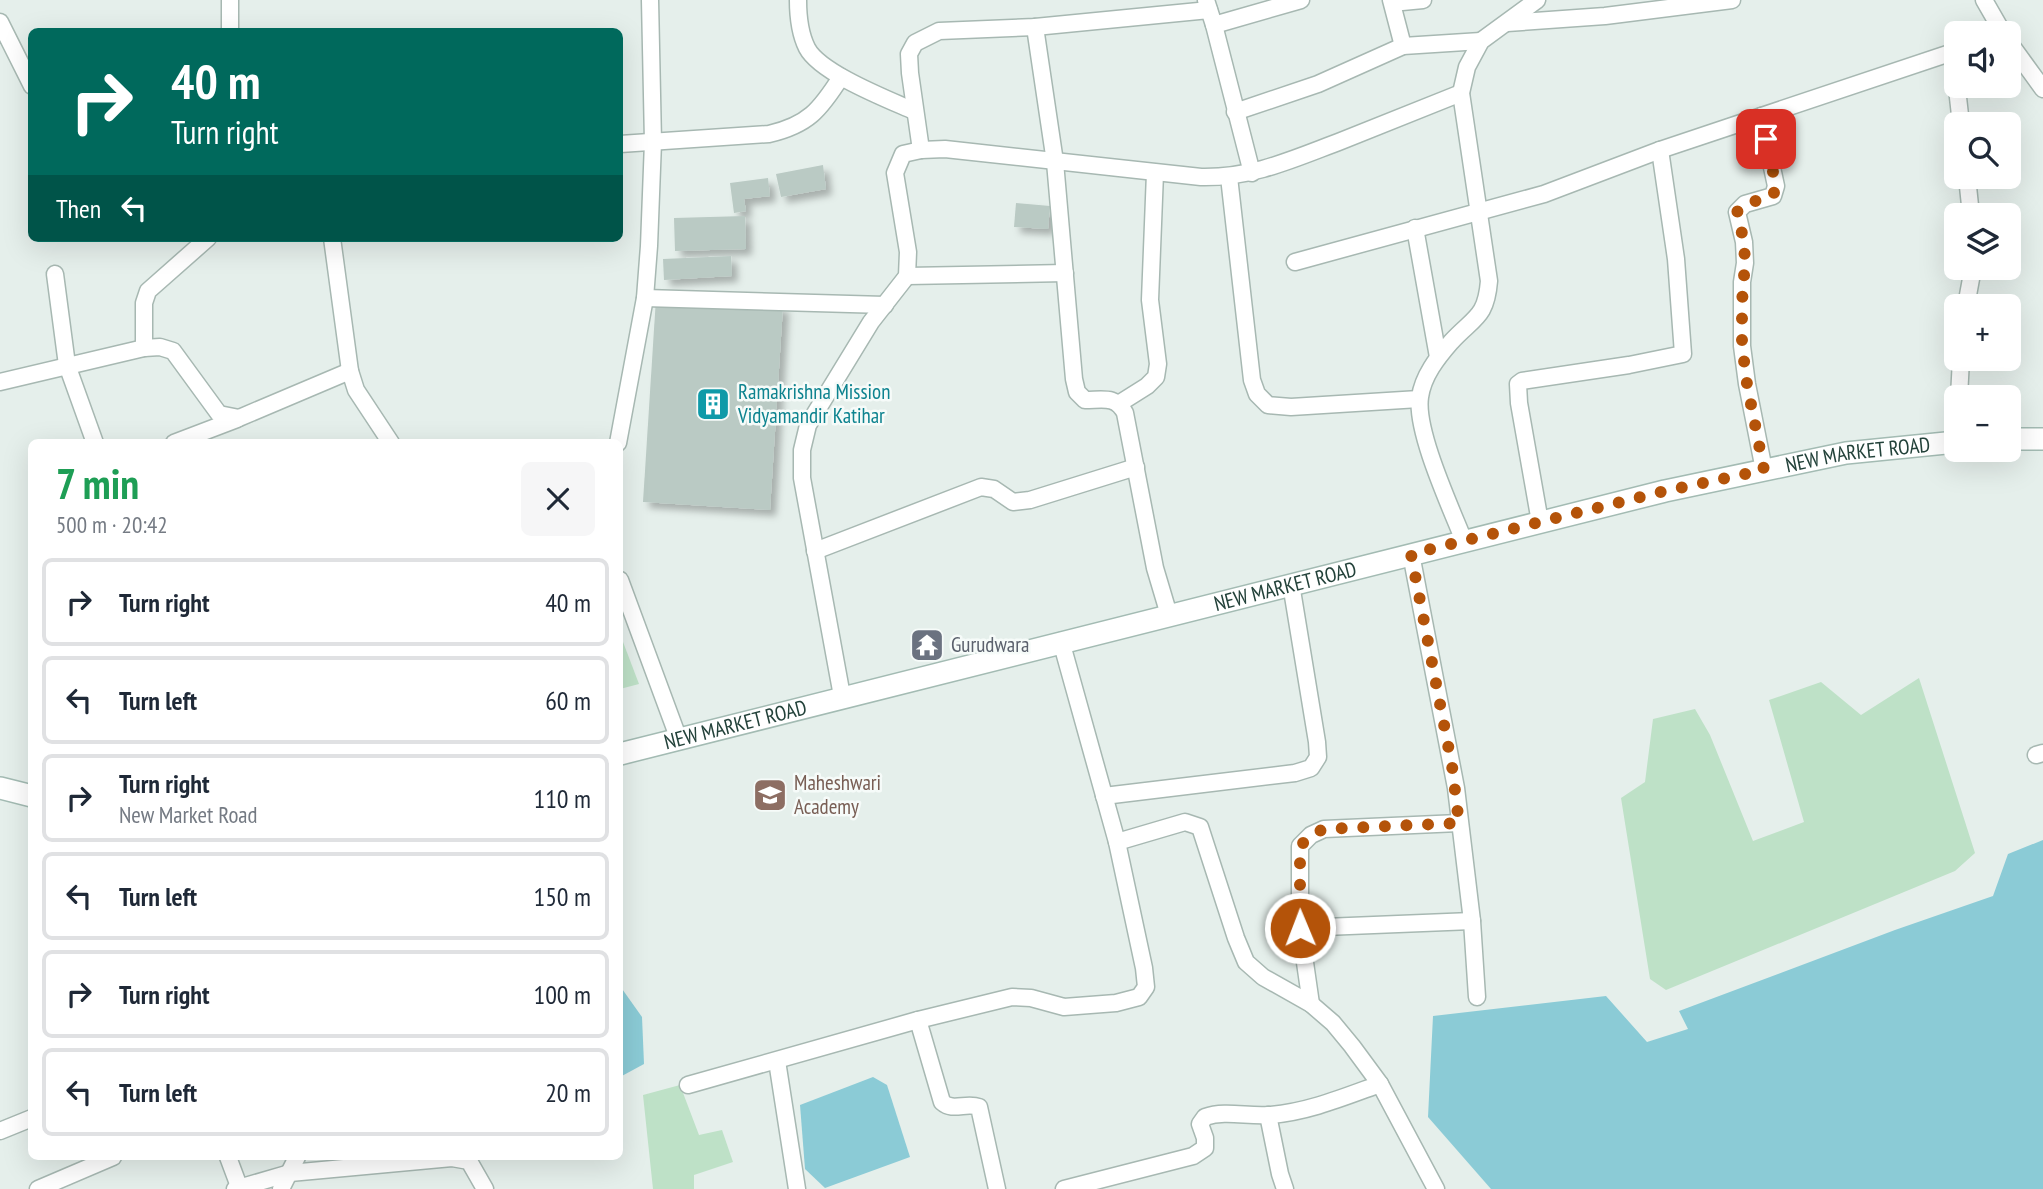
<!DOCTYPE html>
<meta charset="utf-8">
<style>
:root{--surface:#fff;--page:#f6f6f7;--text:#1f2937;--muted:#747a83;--line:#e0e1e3}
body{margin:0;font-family:"PT Sans Narrow",sans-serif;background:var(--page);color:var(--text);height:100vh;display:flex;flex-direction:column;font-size:26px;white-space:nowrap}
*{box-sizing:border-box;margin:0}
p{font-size:23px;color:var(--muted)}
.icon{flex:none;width:38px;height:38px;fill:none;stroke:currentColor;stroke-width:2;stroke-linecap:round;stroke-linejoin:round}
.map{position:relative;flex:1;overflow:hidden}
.sheet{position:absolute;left:28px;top:439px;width:595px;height:721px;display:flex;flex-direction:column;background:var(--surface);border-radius:10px;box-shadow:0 7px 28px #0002}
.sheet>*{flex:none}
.top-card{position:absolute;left:28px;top:28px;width:595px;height:214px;border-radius:10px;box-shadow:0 7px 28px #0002;background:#00695c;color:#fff;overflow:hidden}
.tools{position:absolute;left:1944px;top:21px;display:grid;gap:14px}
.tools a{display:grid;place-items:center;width:77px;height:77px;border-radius:10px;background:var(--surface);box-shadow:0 7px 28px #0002;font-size:35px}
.pin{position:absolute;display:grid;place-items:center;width:60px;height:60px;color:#fff;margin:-30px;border-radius:14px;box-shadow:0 4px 10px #0006}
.me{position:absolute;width:77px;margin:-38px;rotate:359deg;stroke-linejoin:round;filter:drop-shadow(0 0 5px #0008)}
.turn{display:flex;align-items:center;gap:24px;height:147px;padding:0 28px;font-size:32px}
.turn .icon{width:91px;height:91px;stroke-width:2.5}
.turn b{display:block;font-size:49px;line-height:60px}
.then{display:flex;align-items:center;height:66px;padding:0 28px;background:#0003;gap:14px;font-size:26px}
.round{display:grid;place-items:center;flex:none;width:74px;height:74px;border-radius:10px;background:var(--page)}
.overview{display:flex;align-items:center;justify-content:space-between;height:119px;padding:0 28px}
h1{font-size:42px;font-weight:600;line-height:52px;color:#1e9e55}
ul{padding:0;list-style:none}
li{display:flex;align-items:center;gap:21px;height:88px;margin:0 14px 10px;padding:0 14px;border:4px solid var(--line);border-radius:10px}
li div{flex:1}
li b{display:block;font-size:26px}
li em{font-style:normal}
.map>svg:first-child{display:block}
.green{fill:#bee1c7}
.water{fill:#8bcbd6}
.building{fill:#bacac4;filter:url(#shadow)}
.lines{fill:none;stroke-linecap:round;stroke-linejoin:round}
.street-casing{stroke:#a7b8b2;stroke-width:19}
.secondary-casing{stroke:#a3bbb3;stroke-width:24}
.street{stroke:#fff;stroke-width:16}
.secondary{stroke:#fff;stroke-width:21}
.route{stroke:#b45309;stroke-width:12;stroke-dasharray:0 21.6}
.labels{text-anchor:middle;stroke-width:5;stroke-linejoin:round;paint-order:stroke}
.culture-label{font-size:21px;fill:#0d838f;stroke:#f6fbf9;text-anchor:start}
.street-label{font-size:21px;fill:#23423a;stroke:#f6fbf9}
.worship-label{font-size:21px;fill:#5b616d;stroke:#f6fbf9;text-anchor:start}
.education-label{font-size:21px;fill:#785e54;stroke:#f6fbf9;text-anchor:start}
</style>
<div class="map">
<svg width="2043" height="1189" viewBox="0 0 2043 1189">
<defs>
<filter id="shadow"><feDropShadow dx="6" dy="6" stdDeviation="3.5" flood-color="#0004"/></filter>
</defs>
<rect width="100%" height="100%" fill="#e5efeb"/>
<!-- green -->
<g class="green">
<polygon points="620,634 639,684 620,689"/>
<polygon points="1919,678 1975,853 1955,871 1666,990 1650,979 1621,798 1645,782 1653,719 1695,709 1710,735 1753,841 1804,822 1769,700 1821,682 1861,715"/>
<polygon points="680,1085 699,1135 722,1130 733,1162 694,1175 694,1189 653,1189 643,1095"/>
</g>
<!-- water -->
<g class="water">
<polygon points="2043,840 2043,1189 1491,1189 1428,1117 1433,1016 1606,996 1647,1042 1688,1029 1679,1011 1895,930 1993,896 2008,854"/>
<polygon points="620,986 642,1017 644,1064 620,1077"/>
<polygon points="873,1077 887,1085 910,1157 825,1188 805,1169 800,1105"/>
</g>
<!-- building -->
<g class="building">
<polygon points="823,165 826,189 781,197 776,174"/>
<polygon points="768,178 770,196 744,199 746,211 734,213 730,183"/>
<polygon points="1016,203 1050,206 1048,229 1014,227"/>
<polygon points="745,216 746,249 675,251 674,218"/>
<polygon points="731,256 732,276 664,280 663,259"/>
<polygon points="656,298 783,306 770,510 643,502"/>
</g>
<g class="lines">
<!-- street casing -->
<g class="street-casing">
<g id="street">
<polyline points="230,0 230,32"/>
<path d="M 798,0 C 798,15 800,34 807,48 C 820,73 887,99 914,111"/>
<polyline points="1206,0 1214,25 1252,173"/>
<polyline points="1391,0 1403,46"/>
<polyline points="1396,0 1402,2 1423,0"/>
<polyline points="1984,0 2003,33"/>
<polyline points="0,22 32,86"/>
<polyline points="1507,23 1605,16 1732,0"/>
<polyline points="1214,25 1301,0"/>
<path d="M 1035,27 L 1055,162 L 1074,379 L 1077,392 L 1085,400 C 1102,400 1116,395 1125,413 L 1155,568 L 1169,615"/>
<polyline points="2009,42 2043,89"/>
<polyline points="1953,53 1961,124"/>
<polyline points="1235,112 1318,84 1403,46 1481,41"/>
<polyline points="1761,116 1776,186 1773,196 1745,204 1737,212 1744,242 1745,263 1742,282 1742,346 1747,384 1764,470"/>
<path d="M 620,144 L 769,134 C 808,125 820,110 841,77"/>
<polyline points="921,150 910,73 909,54 915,43 939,31 1035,27 1209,10"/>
<polyline points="1229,177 1252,380 1257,394 1268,405 1291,407 1419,399"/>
<polyline points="1967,177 1971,215"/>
<polyline points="1415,228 1438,357"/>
<polyline points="332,238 350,371 356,390 391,443"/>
<polyline points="1295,262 1544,194 1660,150 1956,51"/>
<polyline points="55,274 67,365 95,443"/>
<polyline points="907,276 1065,273"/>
<polyline points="645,298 885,305"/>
<polyline points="1966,306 1973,268"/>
<polyline points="144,348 144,303 148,291 208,238"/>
<polyline points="0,382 144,348 160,347 173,351 219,414 239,418 350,371"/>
<polyline points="1959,397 1961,359"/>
<polyline points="1120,403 1147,386 1156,377 1158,364 1150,300 1155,173"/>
<polyline points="174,443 237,419"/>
<polyline points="618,443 645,298 649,246 653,142 650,0"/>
<polyline points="1540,522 1519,403 1518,384 1522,381 1629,365 1683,354 1676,259 1660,150"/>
<path d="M 1464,541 C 1451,508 1415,431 1420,397 C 1423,376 1437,358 1451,342 C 1474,317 1486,318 1489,281 L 1461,93 L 1467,67 L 1481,41 L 1537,0"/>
<polyline points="815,551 981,487 994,489 1013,502 1030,500 1136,467"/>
<polyline points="1411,554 1456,788 1472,921 1477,997"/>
<polyline points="620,580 678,737"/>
<path d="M 842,696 L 802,478 L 802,450 L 808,425 L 871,322 L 907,276 L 908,252 L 895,173 L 903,154 L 921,150 L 945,149 L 1201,177 C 1253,178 1293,159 1341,141 C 1381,125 1421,109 1461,93"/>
<polyline points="2036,755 2043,753"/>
<polyline points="1104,796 1295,773 1311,768 1318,757 1317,742 1291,584"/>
<polyline points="1117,842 1185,822 1200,827 1236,938 1246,962 1263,977 1311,1004 1333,1023 1352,1046 1380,1084 1436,1189"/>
<polyline points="1300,928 1472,921"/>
<polyline points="1311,1004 1300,928 1300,846 1311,835 1324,829 1459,823"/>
<path d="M 918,1020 L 942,1102 C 953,1112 966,1102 979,1107 L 997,1189"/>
<polyline points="777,1061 797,1189"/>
<polyline points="688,1085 918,1020 1012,997 1031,998 1064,1007 1116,1003 1139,997 1146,987 1144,968 1117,842 1061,641"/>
<polyline points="1268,1115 1280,1174 1285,1189"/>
<polyline points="0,1131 32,1118"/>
<polyline points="228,1157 240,1189"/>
<polyline points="38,1189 113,1157"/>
<polyline points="235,1189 290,1173 452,1158 469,1161 485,1189"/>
<polyline points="281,1189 297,1157"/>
<path d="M 1064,1189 L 1193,1156 L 1205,1148 L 1205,1138 L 1200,1124 L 1205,1117 C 1226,1110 1248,1117 1270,1115 C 1308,1112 1344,1097 1380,1084"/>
</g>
</g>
<!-- secondary casing -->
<g class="secondary-casing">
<g id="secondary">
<polyline points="2009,439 2043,439"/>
<path id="s1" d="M 620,754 L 1665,491 L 1846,453 L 1956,442"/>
<polyline points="0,788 32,796"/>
</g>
</g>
<!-- street -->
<use href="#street" class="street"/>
<!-- secondary -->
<use href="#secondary" class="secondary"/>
</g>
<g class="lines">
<!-- route -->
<polyline class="route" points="1300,928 1300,846 1311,835 1324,829 1459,823 1452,766 1411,554 1665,491 1764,470 1747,384 1742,345 1742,302 1745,263 1744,242 1737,212 1745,204 1773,196 1776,186 1766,139"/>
</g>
<!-- icons -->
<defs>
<g id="building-square" transform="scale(1.75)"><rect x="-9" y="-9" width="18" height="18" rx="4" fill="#0f9aa8" stroke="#f6fbf9"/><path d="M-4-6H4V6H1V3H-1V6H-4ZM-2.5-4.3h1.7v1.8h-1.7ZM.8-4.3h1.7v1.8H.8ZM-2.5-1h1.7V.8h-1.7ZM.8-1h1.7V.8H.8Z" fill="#fff"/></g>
<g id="temple-square" transform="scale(1.75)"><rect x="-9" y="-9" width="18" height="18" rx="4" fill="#6b7280" stroke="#f6fbf9"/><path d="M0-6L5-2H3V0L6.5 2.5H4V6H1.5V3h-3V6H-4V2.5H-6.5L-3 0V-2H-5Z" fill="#fff"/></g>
<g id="university-square" transform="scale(1.75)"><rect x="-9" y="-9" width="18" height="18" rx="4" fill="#8d6e63" stroke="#f6fbf9"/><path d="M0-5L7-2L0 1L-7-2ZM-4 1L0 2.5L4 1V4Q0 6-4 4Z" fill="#fff"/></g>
</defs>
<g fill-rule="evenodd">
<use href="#building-square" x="713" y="404"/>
<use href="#temple-square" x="927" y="645"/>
<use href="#university-square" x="770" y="795"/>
</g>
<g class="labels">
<!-- culture labels -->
<g class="culture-label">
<text x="738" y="399">Ramakrishna Mission<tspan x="738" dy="24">Vidyamandir Katihar</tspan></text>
</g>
<!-- street labels -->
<g class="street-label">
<text dy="7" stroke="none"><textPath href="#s1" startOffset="1274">NEW MARKET ROAD</textPath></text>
<text dy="7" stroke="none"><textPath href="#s1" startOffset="686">NEW MARKET ROAD</textPath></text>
<text dy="7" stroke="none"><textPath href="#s1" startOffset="119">NEW MARKET ROAD</textPath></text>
</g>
<!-- worship labels -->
<g class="worship-label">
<text x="951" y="652">Gurudwara</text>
</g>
<!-- education labels -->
<g class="education-label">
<text x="794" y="790">Maheshwari<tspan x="794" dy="24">Academy</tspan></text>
</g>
</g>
</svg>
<div class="tools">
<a><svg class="icon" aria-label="sound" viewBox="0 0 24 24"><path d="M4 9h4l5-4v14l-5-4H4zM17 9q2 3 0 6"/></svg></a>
<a><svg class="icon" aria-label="search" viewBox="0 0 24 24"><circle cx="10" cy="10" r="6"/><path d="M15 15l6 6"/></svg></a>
<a><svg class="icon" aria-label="layers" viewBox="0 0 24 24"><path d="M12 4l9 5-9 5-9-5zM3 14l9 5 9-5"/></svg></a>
<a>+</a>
<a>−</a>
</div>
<div class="pin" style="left:1766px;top:139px;background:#d93025"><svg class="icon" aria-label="arrive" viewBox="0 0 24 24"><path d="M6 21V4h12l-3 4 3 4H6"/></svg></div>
<svg class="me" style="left:1300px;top:928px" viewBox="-20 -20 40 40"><circle r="17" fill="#b45309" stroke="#fff" stroke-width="3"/><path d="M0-11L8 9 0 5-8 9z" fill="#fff"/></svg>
<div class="top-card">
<div class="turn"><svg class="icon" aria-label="right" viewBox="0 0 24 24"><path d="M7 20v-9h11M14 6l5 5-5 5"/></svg><div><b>40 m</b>Turn right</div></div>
<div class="then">Then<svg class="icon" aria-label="left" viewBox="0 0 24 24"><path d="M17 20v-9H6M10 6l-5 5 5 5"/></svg></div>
</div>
<section class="sheet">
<div class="overview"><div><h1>7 min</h1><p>500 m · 20:42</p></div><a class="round"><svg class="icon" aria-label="close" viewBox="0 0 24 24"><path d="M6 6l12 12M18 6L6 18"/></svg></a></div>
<ul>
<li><svg class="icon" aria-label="right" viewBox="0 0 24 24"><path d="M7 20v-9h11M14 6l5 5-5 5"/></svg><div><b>Turn right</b></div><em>40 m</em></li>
<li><svg class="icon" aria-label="left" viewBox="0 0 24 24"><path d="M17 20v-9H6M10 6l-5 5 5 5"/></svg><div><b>Turn left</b></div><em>60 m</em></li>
<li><svg class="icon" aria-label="right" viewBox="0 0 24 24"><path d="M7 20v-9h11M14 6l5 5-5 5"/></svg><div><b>Turn right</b><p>New Market Road</p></div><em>110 m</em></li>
<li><svg class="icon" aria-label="left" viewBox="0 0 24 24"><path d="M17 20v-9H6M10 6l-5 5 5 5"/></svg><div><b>Turn left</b></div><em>150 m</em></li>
<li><svg class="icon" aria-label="right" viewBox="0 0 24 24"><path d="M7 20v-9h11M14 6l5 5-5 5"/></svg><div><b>Turn right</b></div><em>100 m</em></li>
<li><svg class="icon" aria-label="left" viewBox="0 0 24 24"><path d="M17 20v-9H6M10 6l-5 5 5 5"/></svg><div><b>Turn left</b></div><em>20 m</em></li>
</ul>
</section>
</div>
